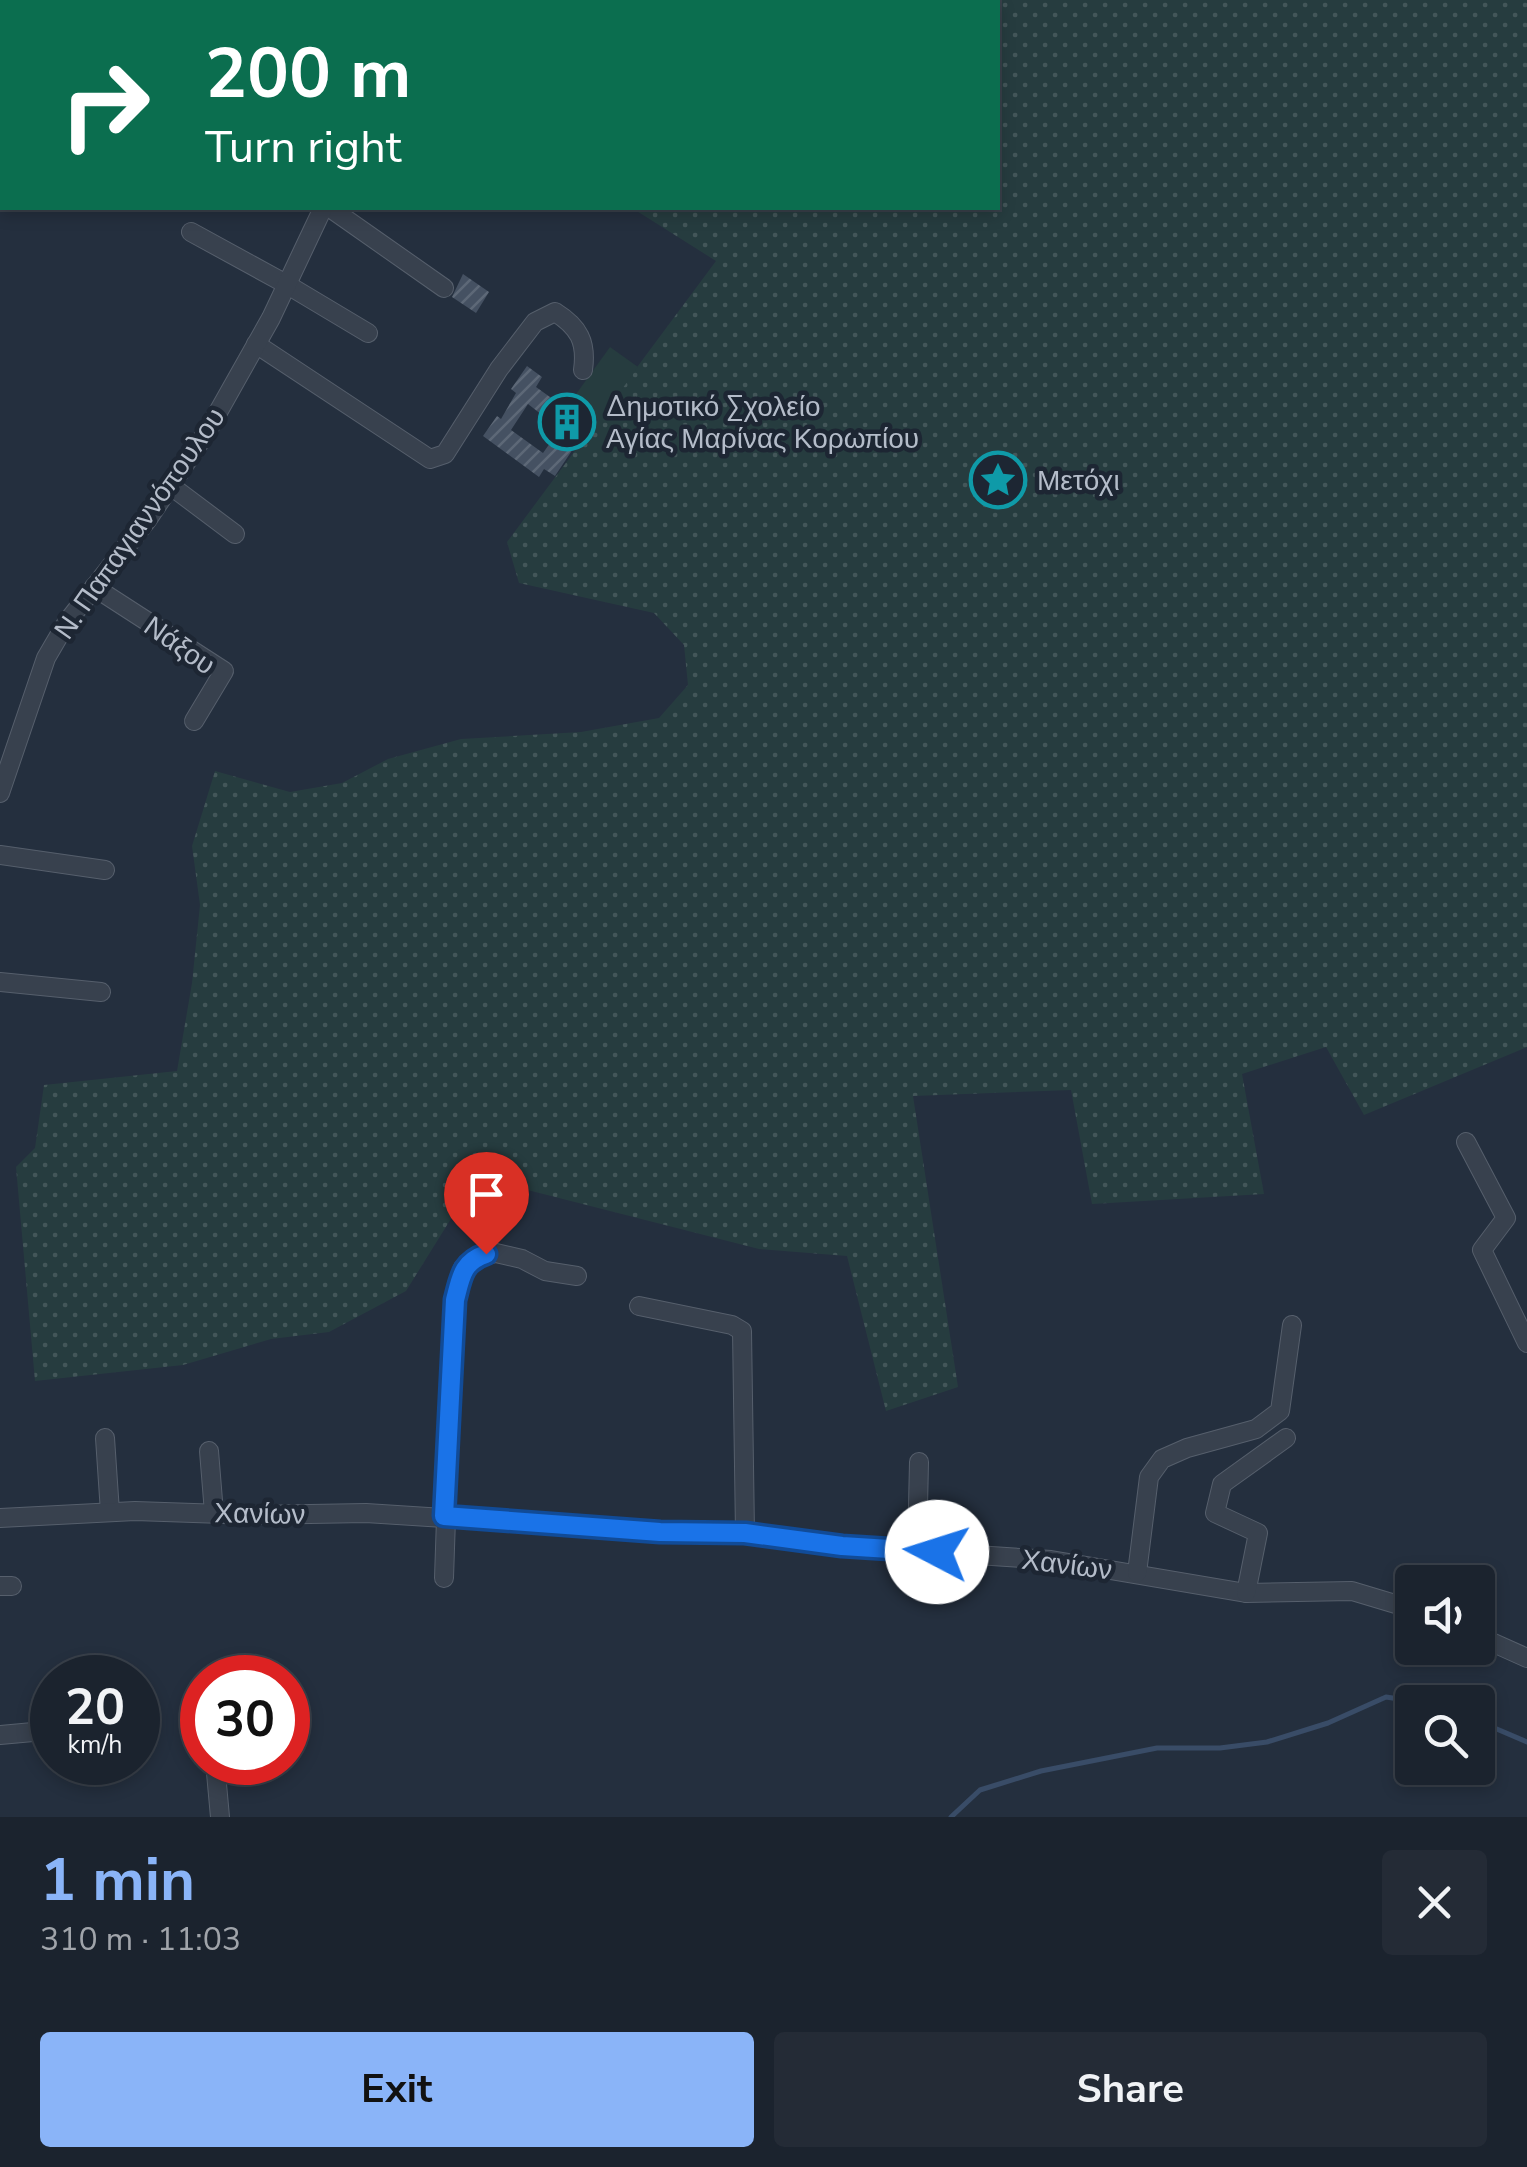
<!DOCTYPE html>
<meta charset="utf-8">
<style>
:root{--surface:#1b232e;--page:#242b36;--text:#f1f3f6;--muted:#a0a4aa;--line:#39404a;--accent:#8ab4f8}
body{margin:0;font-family:"Nunito Sans",sans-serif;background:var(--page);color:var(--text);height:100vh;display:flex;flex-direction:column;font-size:38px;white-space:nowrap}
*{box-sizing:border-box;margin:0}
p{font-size:32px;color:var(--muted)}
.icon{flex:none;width:55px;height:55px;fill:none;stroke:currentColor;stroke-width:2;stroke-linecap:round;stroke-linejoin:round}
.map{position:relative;height:1817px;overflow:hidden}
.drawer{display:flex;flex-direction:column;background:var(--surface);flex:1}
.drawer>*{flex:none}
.guide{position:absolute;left:0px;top:0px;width:1000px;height:210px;box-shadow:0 5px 15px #0003,0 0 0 2px var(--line);background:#0b6e4f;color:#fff;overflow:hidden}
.tools{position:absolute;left:1395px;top:1565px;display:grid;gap:20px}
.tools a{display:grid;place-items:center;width:100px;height:100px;border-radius:10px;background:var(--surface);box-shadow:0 5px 15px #0003,0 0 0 2px var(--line);font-size:50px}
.speed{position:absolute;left:30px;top:1655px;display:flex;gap:20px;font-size:50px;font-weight:700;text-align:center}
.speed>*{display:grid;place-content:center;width:130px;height:130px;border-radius:50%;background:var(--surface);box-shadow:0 5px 15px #0003,0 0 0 2px var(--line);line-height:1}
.speed small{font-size:25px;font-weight:400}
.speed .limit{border:15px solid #d22;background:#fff;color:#111}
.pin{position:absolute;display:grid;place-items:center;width:85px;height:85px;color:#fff;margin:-102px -42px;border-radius:50% 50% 50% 0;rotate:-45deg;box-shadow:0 0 10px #0007}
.pin .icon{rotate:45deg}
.me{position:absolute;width:110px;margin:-55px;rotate:275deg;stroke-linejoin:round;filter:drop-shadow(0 0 8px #0008)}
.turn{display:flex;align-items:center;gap:35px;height:210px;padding:0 40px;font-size:45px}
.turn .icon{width:130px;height:130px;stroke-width:2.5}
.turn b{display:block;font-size:70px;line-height:85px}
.round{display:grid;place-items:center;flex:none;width:105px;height:105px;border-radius:10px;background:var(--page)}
.head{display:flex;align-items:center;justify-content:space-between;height:170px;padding:0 40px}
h1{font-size:60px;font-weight:700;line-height:75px;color:var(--accent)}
.primary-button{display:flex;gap:20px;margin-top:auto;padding:20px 40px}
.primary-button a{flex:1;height:115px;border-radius:10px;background:var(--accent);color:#111;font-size:40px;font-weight:700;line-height:115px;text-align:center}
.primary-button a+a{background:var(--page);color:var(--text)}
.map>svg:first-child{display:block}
.grass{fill:url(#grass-dots)}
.pitch{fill:#263c3f}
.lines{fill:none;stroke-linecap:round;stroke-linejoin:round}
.stream{stroke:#394c67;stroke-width:5}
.building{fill:url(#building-hatch);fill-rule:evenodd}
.minor-casing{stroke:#565f6c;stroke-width:20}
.minor{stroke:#38414e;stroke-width:18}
.route-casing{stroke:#114b97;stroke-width:25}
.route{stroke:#1a73e8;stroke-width:18}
.labels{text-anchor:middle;stroke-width:9;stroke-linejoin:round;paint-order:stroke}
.poi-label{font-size:28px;fill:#b4bcc9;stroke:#1d2633;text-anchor:start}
.street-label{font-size:28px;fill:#b4bcc9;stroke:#1d2633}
</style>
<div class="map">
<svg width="1527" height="1817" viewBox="0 0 1527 1817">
<defs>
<pattern id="grass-dots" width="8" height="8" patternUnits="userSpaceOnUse" patternTransform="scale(2.5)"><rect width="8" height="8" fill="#263c3f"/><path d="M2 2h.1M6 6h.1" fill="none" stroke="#435659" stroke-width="1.8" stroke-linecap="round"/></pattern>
<pattern id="building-hatch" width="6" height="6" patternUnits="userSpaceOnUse" patternTransform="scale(2.5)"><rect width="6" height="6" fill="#455162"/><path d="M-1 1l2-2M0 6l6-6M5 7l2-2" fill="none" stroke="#5d6877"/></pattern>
</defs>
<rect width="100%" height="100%" fill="#242f3e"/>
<!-- grass -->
<polygon class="grass" points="719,0 1527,0 1527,1047 1364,1115 1326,1047 1242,1074 1264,1194 1092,1204 1071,1090 913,1096 958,1387 886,1411 847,1256 759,1249 477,1177 406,1291 329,1332 271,1339 183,1365 35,1381 16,1167 35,1148 44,1085 177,1071 192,983 200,905 192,846 215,771 290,792 342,783 388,759 461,739 581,732 659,718 688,685 684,645 654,613 519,583 507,542 716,261 632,208 998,208 998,2"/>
<!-- pitch -->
<polygon class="pitch" points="610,347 638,367 599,421 571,401"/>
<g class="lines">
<!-- stream -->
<g class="stream">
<polyline points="1478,1721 1527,1742"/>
<polyline points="951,1817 980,1790 1041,1771 1157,1748 1220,1748 1267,1742 1328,1723 1386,1697 1418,1702"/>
</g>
</g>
<!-- building -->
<g class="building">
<polygon points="463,274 489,292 476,313 452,297"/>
<path d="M 527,366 L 542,377 L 536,387 L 589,425 L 555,476 L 544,469 L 539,477 L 483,436 L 497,416 L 501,419 L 516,393 L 511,389 ZM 528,404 L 560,429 L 543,453 L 511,430 Z"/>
</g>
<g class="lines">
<!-- minor casing -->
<g class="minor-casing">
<g id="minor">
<polyline points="211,2 213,0"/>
<polyline points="453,2 454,0"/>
<polyline points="330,208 444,288"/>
<polyline points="191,232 286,284 368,333"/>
<path d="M 256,344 L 430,459 L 445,454 L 499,369 L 535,322 L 555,312 C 579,327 587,342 583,370"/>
<polyline points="171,486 235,534"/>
<polyline points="94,587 224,671 194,721"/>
<polyline points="0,793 46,658 67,622 148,519 208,430 271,318 323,208"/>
<polyline points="0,855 105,870"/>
<polyline points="0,982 101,992"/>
<polyline points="1466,1142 1506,1218 1482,1250 1527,1343"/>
<polyline points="639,1306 732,1325 742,1331 745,1533"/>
<polyline points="105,1438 110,1512"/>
<polyline points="209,1451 214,1513"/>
<polyline points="0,1518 135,1511 252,1515 366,1513 660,1532 745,1533 841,1546 1051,1560 1246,1593 1352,1591 1412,1609"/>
<polyline points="917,1551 919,1462"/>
<polyline points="1137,1573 1149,1477 1162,1459 1187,1448 1256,1429 1280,1411 1292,1325"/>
<polyline points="444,1578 452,1340 455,1300 463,1268 477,1257 496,1253 522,1259 545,1271 577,1276"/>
<polyline points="0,1586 12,1586"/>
<polyline points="1246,1593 1258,1533 1215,1513 1222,1484 1286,1438"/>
<polyline points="1478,1636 1527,1658"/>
<polyline points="0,1735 33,1732"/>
<polyline points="215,1762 220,1817"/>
</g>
</g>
<!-- minor -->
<use href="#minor" class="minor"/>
</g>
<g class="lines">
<!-- route casing -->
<g class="route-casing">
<path id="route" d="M 486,1254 C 462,1262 461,1277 455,1300 L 444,1516 L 660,1532 L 745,1533 L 842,1546 L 937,1552"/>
</g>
<!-- route -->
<use href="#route" class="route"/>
</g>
<!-- icons -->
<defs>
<g id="building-ring" transform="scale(2.875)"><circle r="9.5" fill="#1d2633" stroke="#0f9aa8" stroke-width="1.5"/><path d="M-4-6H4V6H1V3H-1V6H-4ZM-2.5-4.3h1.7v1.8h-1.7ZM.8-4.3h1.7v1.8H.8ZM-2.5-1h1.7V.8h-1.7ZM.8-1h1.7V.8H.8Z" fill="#0f9aa8"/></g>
<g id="sight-ring" transform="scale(2.875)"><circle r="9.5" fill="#1d2633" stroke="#0f9aa8" stroke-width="1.5"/><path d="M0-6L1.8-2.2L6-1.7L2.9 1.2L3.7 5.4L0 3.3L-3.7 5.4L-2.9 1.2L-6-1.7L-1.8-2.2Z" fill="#0f9aa8"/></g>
</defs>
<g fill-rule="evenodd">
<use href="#building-ring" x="567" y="422"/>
<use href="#sight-ring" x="998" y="480"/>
</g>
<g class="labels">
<!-- poi labels -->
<g class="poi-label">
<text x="606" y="416">Δημοτικό Σχολείο<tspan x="606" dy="32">Αγίας Μαρίνας Κορωπίου</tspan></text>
<text x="1037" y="490">Μετόχι</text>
</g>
<!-- street labels -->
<g class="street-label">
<text transform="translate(139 523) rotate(-55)" y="10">Ν. Παπαγιαννόπουλου</text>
<text transform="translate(180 645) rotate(35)" y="10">Νάξου</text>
<text transform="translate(260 1513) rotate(1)" y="10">Χανίων</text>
<text transform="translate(1067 1564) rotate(7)" y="10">Χανίων</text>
</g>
</g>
</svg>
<div class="tools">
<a><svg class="icon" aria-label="sound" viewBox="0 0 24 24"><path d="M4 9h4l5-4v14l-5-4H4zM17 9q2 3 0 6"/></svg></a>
<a><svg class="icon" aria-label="search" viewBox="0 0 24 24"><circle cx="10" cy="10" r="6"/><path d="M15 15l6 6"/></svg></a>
</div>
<div class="speed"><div>20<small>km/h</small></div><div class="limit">30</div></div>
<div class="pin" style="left:486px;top:1254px;background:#d93025"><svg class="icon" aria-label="arrive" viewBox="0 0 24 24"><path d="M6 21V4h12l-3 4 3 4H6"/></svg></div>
<svg class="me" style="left:937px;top:1552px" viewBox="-20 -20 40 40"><circle r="19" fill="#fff"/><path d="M0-13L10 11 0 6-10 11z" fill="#1a73e8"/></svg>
<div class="guide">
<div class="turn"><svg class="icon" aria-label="right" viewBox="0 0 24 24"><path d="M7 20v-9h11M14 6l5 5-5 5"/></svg><div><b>200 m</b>Turn right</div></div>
</div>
</div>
<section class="drawer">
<div class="head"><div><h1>1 min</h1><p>310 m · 11:03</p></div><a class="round"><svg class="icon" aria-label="close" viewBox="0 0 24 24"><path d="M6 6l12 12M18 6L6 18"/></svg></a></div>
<div class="primary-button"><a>Exit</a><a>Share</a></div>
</section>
